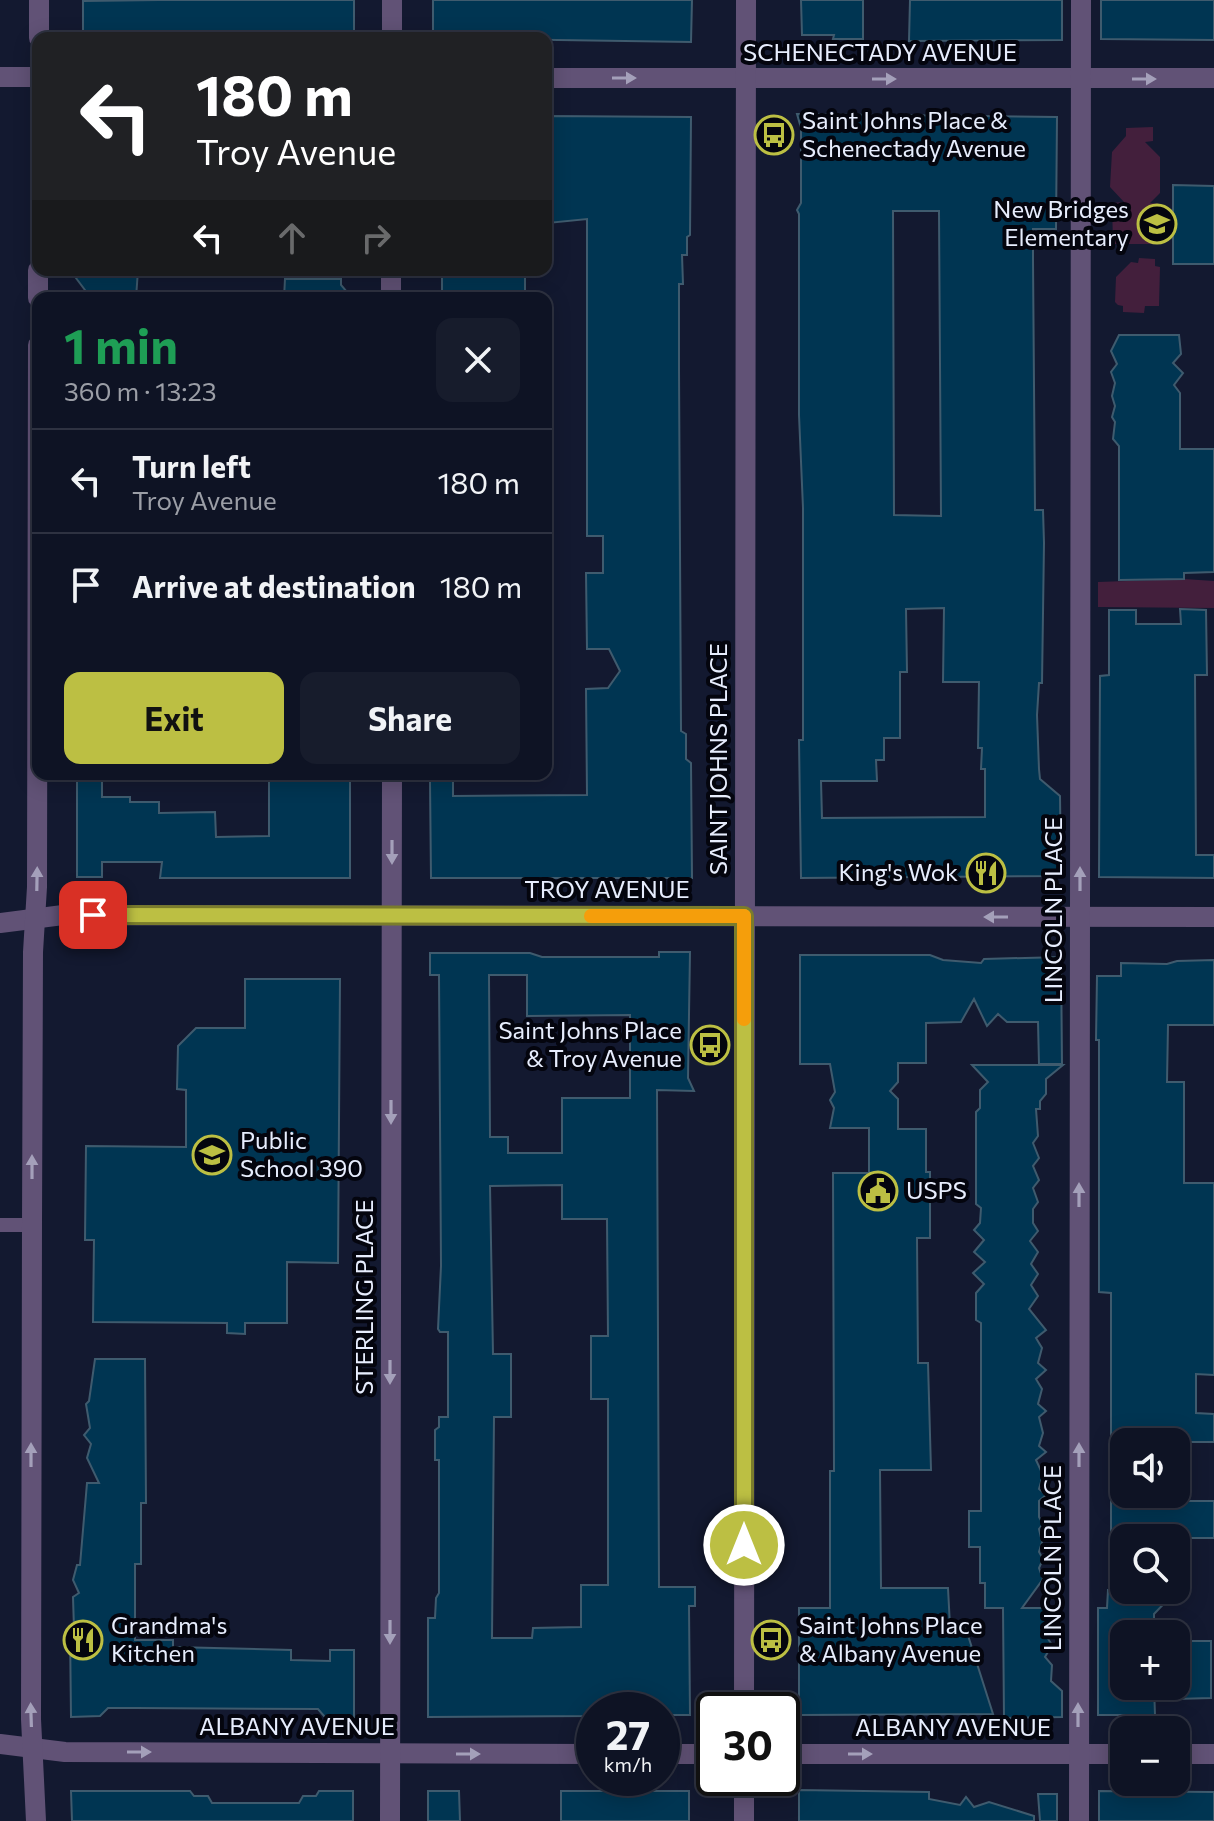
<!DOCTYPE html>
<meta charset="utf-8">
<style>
:root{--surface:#0e1324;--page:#171c2c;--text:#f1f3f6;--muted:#9b9ea6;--line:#2e3241;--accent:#bcbf43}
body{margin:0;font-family:Commissioner,sans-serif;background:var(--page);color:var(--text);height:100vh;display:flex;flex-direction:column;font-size:30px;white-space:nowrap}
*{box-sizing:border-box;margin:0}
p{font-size:26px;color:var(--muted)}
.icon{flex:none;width:44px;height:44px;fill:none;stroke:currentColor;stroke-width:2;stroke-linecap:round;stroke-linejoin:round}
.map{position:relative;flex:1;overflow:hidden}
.sheet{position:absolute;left:32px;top:292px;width:520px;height:488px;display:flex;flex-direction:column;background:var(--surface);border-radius:16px;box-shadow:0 4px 20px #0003,0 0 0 2px var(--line)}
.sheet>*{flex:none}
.top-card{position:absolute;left:32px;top:32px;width:520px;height:244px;border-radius:16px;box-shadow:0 4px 20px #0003,0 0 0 2px var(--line);background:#202124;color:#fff;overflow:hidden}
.controls{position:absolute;left:1110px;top:1428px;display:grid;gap:16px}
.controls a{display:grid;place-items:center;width:80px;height:80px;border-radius:16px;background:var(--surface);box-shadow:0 4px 20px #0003,0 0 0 2px var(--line);font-size:40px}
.speed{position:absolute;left:576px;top:1692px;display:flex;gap:16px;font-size:40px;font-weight:700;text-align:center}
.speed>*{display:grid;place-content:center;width:104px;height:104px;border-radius:50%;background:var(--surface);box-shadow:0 4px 20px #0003,0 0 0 2px var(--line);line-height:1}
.speed small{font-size:20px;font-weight:400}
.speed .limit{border:4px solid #111;border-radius:12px;background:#fff;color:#111}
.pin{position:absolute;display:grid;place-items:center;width:68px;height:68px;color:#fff;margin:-34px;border-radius:16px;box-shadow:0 4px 12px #0006}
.me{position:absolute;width:88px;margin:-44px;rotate:0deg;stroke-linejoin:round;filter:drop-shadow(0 0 6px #0008)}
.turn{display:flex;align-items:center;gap:28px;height:168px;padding:0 32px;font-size:36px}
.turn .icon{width:104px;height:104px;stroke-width:2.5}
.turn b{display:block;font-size:56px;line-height:68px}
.lanes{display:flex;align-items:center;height:76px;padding:0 32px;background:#0003;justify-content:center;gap:40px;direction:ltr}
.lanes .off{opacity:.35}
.round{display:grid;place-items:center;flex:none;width:84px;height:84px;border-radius:16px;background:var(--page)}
.headline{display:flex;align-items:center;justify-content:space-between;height:136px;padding:0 32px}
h1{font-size:48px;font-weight:700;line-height:60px;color:#1e9e55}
.button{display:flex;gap:16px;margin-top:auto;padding:16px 32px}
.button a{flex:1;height:92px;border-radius:16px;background:var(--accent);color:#111;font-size:32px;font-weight:700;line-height:92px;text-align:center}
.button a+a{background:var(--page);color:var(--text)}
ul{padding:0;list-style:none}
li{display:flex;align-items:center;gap:24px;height:104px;padding:0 32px;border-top:2px solid var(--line)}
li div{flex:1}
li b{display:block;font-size:30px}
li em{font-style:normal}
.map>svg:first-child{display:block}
.green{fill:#431f3c}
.building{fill:#003552;stroke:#3f5b6e;stroke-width:2;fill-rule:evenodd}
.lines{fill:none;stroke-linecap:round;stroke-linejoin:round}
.lane{stroke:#615276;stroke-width:14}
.street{stroke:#615276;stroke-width:20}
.oneway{fill:#a4a0ba}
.route-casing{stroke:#7a7c2c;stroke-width:20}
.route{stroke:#bcbf43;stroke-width:14}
.slow{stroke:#f59e0b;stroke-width:14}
.labels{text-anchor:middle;stroke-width:8;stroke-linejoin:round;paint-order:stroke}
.street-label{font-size:24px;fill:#e7edfd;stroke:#04050e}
.poi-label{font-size:24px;fill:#e7edfd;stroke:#04050e;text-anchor:start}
</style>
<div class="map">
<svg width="1214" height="1821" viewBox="0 0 1214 1821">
<rect width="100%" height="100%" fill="#131930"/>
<!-- green -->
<g class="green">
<polygon points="1153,127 1153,141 1145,142 1160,157 1160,193 1150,203 1160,204 1160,244 1113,244 1112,203 1124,202 1110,187 1112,152 1126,136 1126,128"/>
<polygon points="1139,258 1155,259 1155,266 1160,267 1159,306 1145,306 1144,313 1123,312 1123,306 1118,305 1115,302 1116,277 1131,262 1138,263"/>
<polygon points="1184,579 1214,581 1214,608 1098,607 1098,582"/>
</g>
<!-- building -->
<g class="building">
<polygon points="159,0 354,0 354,38 83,38 83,1"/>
<polygon points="433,0 692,0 691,42 433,38"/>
<polygon points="801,0 863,0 863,39 833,39 834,35 802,35"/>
<polygon points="910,0 1062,0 1062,40 909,41"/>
<polygon points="1101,0 1214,0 1214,40 1101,39"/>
<path d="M 797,114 L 1057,117 L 1056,229 L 1033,229 L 1033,260 L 1035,510 L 1043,510 L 1044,543 L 1042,683 L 1039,683 L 1037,715 L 1039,769 L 1040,779 L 1060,796 L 1061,876 L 801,878 L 799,740 L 803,740 L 803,508 L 799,415 L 799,214 L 797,210 L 801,203 L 801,128 ZM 893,211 L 939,211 L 941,516 L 894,515 ZM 944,608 L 943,682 L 979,682 L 978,748 L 982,748 L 981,769 L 985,769 L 985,817 L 822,818 L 821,781 L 877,781 L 876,760 L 884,760 L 884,738 L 900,738 L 900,672 L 907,672 L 906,609 Z"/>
<polygon points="546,116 691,117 690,235 687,237 687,255 682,255 683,284 679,284 679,369 681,731 686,734 686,759 691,763 692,878 431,878 430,781 453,781 453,796 587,795 586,689 608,688 620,671 609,649 587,649 586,573 603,573 603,536 587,536 587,219 548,223"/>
<polygon points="1173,185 1214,186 1214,264 1173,264"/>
<polygon points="70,270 138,270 136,298 91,298"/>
<rect x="442" y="270" width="83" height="28"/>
<polygon points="285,279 341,279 341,285 352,298 284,298"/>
<polygon points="1119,335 1179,335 1181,354 1173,363 1183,373 1174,385 1180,393 1180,449 1214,449 1214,572 1184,573 1184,579 1119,580 1119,446 1113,439 1115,422 1112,417 1115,406 1112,396 1115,383 1111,372 1117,364 1111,351"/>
<polygon points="1180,609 1206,610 1207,675 1195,675 1196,855 1214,855 1214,878 1099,877 1100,676 1109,675 1109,610 1136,610 1136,624 1181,624"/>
<polygon points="77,774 102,774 102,797 130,797 130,802 159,802 159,813 215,812 216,837 269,836 269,774 350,774 350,878 160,878 162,862 102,862 102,877 77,877"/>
<path d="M 659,952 L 690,952 L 688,1078 L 694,1091 L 657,1090 L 659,1587 L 695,1587 L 695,1606 L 689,1606 L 690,1715 L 662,1715 L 662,1710 L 594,1710 L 594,1716 L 428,1717 L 428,1618 L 435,1618 L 436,1598 L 439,1593 L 439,1460 L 435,1460 L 435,1430 L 439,1427 L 439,1417 L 448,1417 L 448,1332 L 440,1332 L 438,1329 L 441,1266 L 439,975 L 430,975 L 430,953 L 530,953 L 542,957 L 659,957 ZM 489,975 L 527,975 L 527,1016 L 630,1015 L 630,1098 L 562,1098 L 562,1153 L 508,1153 L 508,1137 L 490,1137 ZM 562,1185 L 562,1219 L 607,1219 L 608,1336 L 591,1336 L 591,1399 L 608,1399 L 608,1585 L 581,1585 L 581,1627 L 533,1628 L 532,1638 L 492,1638 L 494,1417 L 511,1417 L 511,1354 L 493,1354 L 490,1186 Z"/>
<polygon points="800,955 930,955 943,960 981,963 984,959 1061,957 1062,1064 1039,1064 1038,1022 1007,1022 998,1014 987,1026 974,999 961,1022 926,1023 926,1063 898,1063 898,1082 890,1091 898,1099 898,1129 926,1129 926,1172 930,1172 930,1238 917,1238 918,1363 928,1363 931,1470 880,1470 881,1588 948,1588 950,1626 965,1626 993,1714 799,1715 799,1608 830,1608 830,1471 834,1471 833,1173 869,1173 869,1128 830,1128 834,1108 830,1100 835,1092 830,1064 800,1064"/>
<polygon points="1214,960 1214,1025 1168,1025 1167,1082 1184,1082 1184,1183 1214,1183 1214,1375 1196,1374 1196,1413 1214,1414 1214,1442 1111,1442 1111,1293 1099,1292 1099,1040 1096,1040 1097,976 1121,976 1121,963 1167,964 1177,961"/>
<polygon points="245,979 340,979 338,1263 287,1262 287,1323 245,1323 245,1334 227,1333 227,1323 93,1322 94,1240 85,1240 86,1146 186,1147 186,1090 177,1089 178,1046 196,1028 245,1028"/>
<polygon points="972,1065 1063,1065 1046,1079 1046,1094 1040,1101 1040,1109 1036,1109 1038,1136 1033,1143 1039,1158 1033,1166 1039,1180 1033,1188 1038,1202 1033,1209 1033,1223 1038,1231 1030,1241 1038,1252 1031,1264 1038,1274 1031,1285 1038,1296 1029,1309 1046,1330 1036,1338 1042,1348 1038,1363 1046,1370 1036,1379 1042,1389 1038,1404 1046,1411 1039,1417 1043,1433 1039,1446 1046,1452 1036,1460 1043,1475 1039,1489 1046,1495 1039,1501 1039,1517 1043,1524 1039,1529 1042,1542 1039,1552 1043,1559 1039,1568 1043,1579 1022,1608 1047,1608 1047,1618 1051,1623 1045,1634 1052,1645 1045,1657 1052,1665 1051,1681 1062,1691 1062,1717 1004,1718 1003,1608 985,1608 985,1583 980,1583 980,1547 969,1547 969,1511 981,1511 981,1323 976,1320 976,1293 984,1284 973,1273 985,1262 974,1252 984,1240 974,1230 980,1223 981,1208 976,1204 976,1112 980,1108 980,1090 988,1082"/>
<polygon points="95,1359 145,1359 146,1503 141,1503 141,1564 135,1564 135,1640 173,1640 173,1647 291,1650 291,1660 330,1661 330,1650 354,1650 354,1717 324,1716 318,1709 135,1708 108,1708 100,1716 71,1717 70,1629 74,1629 73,1597 79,1593 73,1580 77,1565 80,1565 87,1483 99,1483 87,1458 91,1444 84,1435 90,1428 86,1404 89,1401"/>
<rect x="1111" y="1501" width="103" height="37"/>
<polygon points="1108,1590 1177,1590 1154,1614 1154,1634 1117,1634 1117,1686 1154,1686 1155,1715 1098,1715 1098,1608 1107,1608"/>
<polygon points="1176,1631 1188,1641 1211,1641 1211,1698 1176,1699"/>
<polygon points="799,1790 929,1792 929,1799 960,1805 966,1797 974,1807 989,1802 1034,1816 1034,1821 799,1821"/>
<polygon points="71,1791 190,1791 194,1796 208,1796 212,1803 299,1803 303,1796 316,1796 319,1791 353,1791 353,1821 72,1821"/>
<polygon points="428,1791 459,1791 460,1821 428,1821"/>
<rect x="561" y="1791" width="128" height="30"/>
<polygon points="1099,1791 1214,1792 1214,1821 1099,1821"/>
<polygon points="1038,1794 1057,1794 1057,1821 1040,1821"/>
</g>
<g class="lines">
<!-- lane -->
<polyline class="lane" points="0,1225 32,1225"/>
<!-- street -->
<g class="street">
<polyline points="39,38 39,0"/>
<polyline points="392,38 392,0"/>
<polyline points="0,77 38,77"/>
<polyline points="546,78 1214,78"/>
<polyline points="391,270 391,298"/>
<polyline points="38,298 38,270"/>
<polyline points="0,923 63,915 1214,917"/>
<polyline points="744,1710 746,0"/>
<polyline points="0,1744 65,1752 594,1754"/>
<polyline points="662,1754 714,1754"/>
<polyline points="782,1754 1124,1754"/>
<polyline points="1176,1754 1214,1754"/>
<polyline points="36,1821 31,1719 32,1225 33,952 37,887 38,345"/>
<polyline points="390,1821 392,774"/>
<polyline points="744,1821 744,1778"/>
<polyline points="1079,1821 1081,0"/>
</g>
</g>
<!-- one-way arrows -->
<defs><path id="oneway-solid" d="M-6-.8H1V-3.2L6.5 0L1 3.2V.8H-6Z" transform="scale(2)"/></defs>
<g class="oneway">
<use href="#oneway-solid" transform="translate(624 78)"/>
<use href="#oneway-solid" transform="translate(884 79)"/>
<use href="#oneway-solid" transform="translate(1144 79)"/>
<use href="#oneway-solid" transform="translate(392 852) rotate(90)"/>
<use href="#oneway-solid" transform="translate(37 879) rotate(-89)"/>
<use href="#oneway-solid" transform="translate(1080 879) rotate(-90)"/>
<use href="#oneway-solid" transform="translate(996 917) rotate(-180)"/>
<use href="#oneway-solid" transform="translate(391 1112) rotate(90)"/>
<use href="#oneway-solid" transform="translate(32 1167) rotate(-90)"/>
<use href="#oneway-solid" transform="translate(1079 1195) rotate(-90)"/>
<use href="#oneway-solid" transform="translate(390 1372) rotate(90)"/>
<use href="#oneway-solid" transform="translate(31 1455) rotate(-90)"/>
<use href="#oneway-solid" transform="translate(1079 1455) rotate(-90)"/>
<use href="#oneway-solid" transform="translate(390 1632) rotate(90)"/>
<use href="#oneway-solid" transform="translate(31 1715) rotate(-92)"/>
<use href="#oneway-solid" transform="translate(1078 1715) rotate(-90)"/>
<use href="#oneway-solid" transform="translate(139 1752)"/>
<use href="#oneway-solid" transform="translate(468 1754)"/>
<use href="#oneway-solid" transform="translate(860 1754)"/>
</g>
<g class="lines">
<!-- route casing -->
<g class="route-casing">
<polyline id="route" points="93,915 744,916 744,1545"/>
</g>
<!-- route -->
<use href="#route" class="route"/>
<!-- slow -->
<polyline class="slow" points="591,916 744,916 744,1019"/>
</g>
<!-- icons -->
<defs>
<g id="bus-ring" transform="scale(2)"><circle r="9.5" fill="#04050e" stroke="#bcbf43" stroke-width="1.5"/><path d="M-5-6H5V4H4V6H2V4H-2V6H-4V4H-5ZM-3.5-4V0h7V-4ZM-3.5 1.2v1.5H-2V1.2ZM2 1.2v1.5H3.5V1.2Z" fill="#bcbf43"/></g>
<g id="school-ring" transform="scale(2)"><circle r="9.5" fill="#04050e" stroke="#bcbf43" stroke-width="1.5"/><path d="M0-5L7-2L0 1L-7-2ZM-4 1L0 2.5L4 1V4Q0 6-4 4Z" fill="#bcbf43"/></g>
<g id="restaurant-ring" transform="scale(2)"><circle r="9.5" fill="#04050e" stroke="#bcbf43" stroke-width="1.5"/><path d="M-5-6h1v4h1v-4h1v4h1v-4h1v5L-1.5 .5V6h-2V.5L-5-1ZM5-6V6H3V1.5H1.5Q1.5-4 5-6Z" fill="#bcbf43"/></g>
<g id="civic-ring" transform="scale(2)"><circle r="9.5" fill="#04050e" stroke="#bcbf43" stroke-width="1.5"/><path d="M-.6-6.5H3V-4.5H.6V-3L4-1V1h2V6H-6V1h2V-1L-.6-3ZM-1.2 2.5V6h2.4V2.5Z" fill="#bcbf43"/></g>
</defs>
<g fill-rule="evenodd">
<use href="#bus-ring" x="774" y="135"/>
<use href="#school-ring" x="1157" y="224"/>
<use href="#restaurant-ring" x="986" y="873"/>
<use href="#bus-ring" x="710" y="1045"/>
<use href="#school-ring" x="212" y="1155"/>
<use href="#civic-ring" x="878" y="1191"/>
<use href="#restaurant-ring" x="83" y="1640"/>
<use href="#bus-ring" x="771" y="1640"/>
</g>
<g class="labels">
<!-- street labels -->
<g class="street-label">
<text x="880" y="61">SCHENECTADY AVENUE</text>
<text transform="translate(719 759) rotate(-90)" y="8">SAINT JOHNS PLACE</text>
<text x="607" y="898">TROY AVENUE</text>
<text transform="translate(1054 910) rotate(-90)" y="8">LINCOLN PLACE</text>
<text transform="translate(365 1297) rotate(-90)" y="8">STERLING PLACE</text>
<text transform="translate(1053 1558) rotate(-90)" y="8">LINCOLN PLACE</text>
<text x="297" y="1735">ALBANY AVENUE</text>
<text x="953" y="1736">ALBANY AVENUE</text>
</g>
<!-- poi labels -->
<g class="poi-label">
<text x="802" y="129">Saint Johns Place &amp;<tspan x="802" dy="28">Schenectady Avenue</tspan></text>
<text x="1129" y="218" text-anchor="end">New Bridges<tspan x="1129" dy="28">Elementary</tspan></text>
<text x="958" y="881" text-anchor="end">King's Wok</text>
<text x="682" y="1039" text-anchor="end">Saint Johns Place<tspan x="682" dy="28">&amp; Troy Avenue</tspan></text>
<text x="240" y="1149">Public<tspan x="240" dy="28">School 390</tspan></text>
<text x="906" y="1199">USPS</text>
<text x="111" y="1634">Grandma's<tspan x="111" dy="28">Kitchen</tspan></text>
<text x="799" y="1634">Saint Johns Place<tspan x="799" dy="28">&amp; Albany Avenue</tspan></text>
</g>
</g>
</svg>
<div class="controls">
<a><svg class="icon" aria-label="sound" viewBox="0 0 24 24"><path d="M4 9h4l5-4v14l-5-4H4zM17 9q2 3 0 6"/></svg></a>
<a><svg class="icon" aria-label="search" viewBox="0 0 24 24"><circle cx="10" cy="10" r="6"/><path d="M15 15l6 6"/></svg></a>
<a>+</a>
<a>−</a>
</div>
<div class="speed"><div>27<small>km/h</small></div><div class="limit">30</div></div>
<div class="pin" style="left:93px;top:915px;background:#d93025"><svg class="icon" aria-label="arrive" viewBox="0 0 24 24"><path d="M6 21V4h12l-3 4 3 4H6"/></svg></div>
<svg class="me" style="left:744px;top:1545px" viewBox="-20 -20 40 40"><circle r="17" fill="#bcbf43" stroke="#fff" stroke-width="3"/><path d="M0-11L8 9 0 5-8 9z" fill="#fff"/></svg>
<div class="top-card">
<div class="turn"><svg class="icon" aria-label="left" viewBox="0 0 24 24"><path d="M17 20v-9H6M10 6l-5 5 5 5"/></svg><div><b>180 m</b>Troy Avenue</div></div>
<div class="lanes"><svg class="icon" aria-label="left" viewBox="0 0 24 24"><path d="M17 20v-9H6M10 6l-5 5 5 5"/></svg><svg class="icon off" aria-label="ahead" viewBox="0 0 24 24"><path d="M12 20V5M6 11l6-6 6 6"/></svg><svg class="icon off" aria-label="right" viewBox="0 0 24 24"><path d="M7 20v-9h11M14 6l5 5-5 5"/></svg></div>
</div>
<section class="sheet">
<div class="headline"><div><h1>1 min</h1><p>360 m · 13:23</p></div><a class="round"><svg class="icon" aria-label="close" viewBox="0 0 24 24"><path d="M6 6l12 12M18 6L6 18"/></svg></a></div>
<ul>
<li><svg class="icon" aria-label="left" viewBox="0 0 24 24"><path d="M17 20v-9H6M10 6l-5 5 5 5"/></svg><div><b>Turn left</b><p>Troy Avenue</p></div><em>180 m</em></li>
<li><svg class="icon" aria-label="arrive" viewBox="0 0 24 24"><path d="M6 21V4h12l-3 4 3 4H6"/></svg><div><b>Arrive at destination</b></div><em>180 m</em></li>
</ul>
<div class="button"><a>Exit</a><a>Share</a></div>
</section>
</div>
